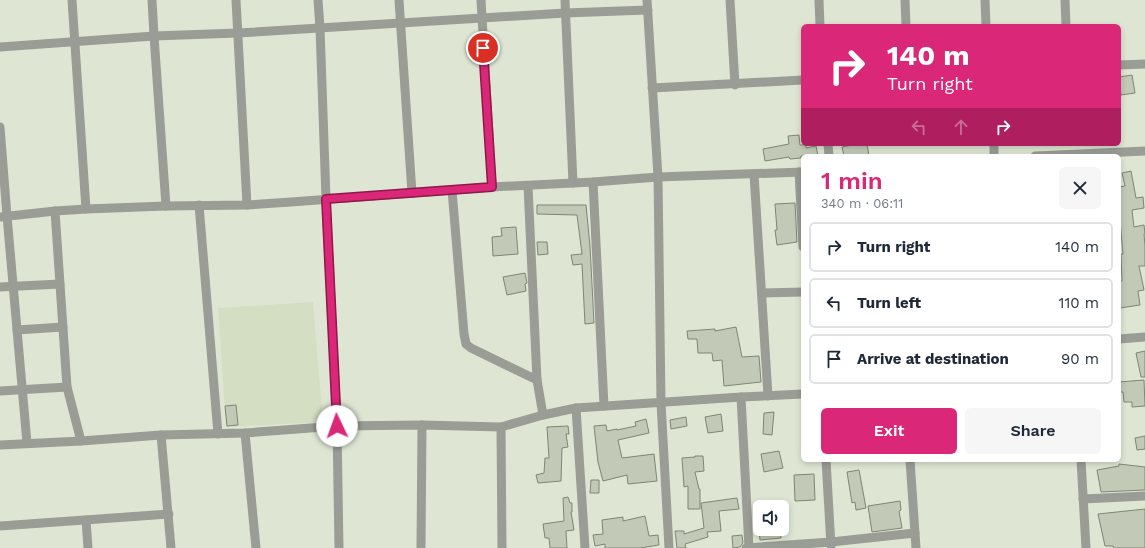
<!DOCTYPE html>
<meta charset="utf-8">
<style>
:root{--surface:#fff;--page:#f6f6f7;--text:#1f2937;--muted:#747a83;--line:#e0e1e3;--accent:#db2777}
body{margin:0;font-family:"Work Sans",sans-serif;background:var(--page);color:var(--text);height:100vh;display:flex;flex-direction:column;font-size:15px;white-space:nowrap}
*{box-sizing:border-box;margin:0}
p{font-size:13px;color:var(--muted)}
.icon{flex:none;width:22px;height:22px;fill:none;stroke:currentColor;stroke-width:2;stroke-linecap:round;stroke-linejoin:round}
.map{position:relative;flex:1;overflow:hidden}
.drawer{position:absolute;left:801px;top:154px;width:320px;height:308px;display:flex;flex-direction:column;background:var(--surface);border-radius:6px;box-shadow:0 2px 6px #0003}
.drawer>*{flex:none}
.banner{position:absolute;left:801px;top:24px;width:320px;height:122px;border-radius:6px;box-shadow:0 2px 6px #0003;background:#db2777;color:#fff;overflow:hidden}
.tools{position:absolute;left:753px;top:500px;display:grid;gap:8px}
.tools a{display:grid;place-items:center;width:36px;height:36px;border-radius:6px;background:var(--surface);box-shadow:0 2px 6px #0003;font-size:20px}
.pin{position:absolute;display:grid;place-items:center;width:34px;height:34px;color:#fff;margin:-17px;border:2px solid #fff;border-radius:50%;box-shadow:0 1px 4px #0007}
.me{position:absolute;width:44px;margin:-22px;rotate:357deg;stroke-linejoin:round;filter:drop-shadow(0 0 3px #0008)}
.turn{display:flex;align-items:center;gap:14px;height:84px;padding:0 20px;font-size:18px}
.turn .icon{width:52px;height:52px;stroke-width:2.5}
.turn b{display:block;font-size:28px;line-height:34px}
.lanes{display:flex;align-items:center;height:38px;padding:0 20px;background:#0003;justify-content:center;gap:20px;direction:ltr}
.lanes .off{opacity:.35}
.round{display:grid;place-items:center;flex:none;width:42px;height:42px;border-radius:6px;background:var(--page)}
.summary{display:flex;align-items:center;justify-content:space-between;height:68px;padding:0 20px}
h1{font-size:24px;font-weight:600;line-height:30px;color:var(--accent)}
.cta{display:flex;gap:8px;margin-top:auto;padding:8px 20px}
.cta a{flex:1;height:46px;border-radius:6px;background:var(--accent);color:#fff;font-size:16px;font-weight:600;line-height:46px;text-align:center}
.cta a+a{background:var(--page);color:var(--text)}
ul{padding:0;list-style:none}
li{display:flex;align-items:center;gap:12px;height:50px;margin:0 8px 6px;padding:0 12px;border:2px solid var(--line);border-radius:6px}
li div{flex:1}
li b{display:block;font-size:15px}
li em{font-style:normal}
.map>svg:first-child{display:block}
.built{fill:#d3dec3}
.building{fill:#c2cab7;stroke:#7d8573}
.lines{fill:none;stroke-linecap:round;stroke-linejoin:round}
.minor{stroke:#9a9d95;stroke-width:9}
.route-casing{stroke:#8e194d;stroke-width:10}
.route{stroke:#db2777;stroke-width:7}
</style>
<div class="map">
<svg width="1145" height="548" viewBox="0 0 1145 548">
<rect width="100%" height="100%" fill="#dee6d3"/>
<!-- built -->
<polygon class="built" points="313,302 323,422 226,427 218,308"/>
<!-- building -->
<g class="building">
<polygon points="1132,75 1135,93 1121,95 1119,77"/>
<polygon points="799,135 800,145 806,145 806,148 816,146 818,156 801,156 801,158 790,159 789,157 765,161 763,149 789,144 788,136"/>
<polygon points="852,144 867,144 869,156 844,156 842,147 852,145"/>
<polygon points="1131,171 1136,198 1143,197 1144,208 1132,210 1134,227 1144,225 1145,234 1144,234 1145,246 1145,266 1139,266 1144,290 1138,291 1140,305 1120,308 1119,282 1122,281 1121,254 1123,254 1119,210 1119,187 1125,186 1122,173"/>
<polygon points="795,203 797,242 777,245 775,230 777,230 775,204"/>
<polygon points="537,205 586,205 590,246 594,323 585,324 582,264 573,265 571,255 582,254 577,215 537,214"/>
<polygon points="516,227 518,254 493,256 492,237 502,236 501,228"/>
<polygon points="537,242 547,242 548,254 538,255"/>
<polygon points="525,273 527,283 525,284 526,291 507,295 503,277"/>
<polygon points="736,327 742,357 759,356 761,382 724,386 722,360 713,361 712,353 698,353 697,339 688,339 687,331 715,329 715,331"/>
<polygon points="1145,351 1145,377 1141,377 1136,353"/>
<polygon points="1144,380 1145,406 1132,407 1132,402 1124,402 1123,392 1119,392 1119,382"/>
<polygon points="236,405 238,425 227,426 225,406"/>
<polygon points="774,412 772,435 763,434 764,413"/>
<polygon points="721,414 723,431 708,433 705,417"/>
<polygon points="686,417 687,426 671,429 670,420"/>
<polygon points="646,419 649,433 618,440 622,458 654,454 657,481 628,484 627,475 603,481 598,462 594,426 606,425 607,431 617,429 617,430 636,426 635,422"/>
<polygon points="568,426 569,434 566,434 568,447 562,448 561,481 538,483 536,475 544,473 545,458 549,458 547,427"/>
<polygon points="1145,436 1145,449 1137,450 1135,438"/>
<polygon points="779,451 783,468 764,472 761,454"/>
<polygon points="695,456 703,456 704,471 695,472 699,489 700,489 700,509 688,509 688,486 684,487 682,458 695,457"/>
<polygon points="1119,464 1145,467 1145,490 1101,492 1097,470 1119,466"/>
<polygon points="859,470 866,508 856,510 855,502 852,503 847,472"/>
<polygon points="814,474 815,500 795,501 794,475"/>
<polygon points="591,480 599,480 599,493 590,493"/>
<polygon points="568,497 570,503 572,503 572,512 571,512 574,530 566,531 567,548 550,548 549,538 545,538 543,524 564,521 563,498"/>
<polygon points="737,498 739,509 719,511 721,531 707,532 708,537 685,544 686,548 677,548 675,531 684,531 684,534 704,528 701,503"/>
<polygon points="900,501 901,510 899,511 902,528 872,532 868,506"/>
<polygon points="1145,509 1145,548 1114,548 1113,546 1105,546 1098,514"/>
<polygon points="645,516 649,536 658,535 659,545 640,548 605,548 605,544 595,546 593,535 603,534 602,520 623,517 623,521"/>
<polygon points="767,529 780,529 781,538 760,540 759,530"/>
<polygon points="742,535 743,543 740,547 733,548 732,536"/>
</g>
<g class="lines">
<!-- minor -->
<g class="minor">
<polyline points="72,0 86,209"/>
<polyline points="152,0 154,36 166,206"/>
<polyline points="236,0 247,205"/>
<polyline points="318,0 320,28 326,199 337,426 339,548"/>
<polyline points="399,0 412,193"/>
<polyline points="481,0 492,187"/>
<polyline points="565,0 573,183"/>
<polyline points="647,0 658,177 661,403 669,548"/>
<polyline points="730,0 735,85"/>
<polyline points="819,0 820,26"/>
<polyline points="905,0 906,26"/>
<polyline points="985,0 986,26"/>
<polyline points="1065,0 1066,26"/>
<polyline points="0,47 154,36 238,33 482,18 565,13 648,10"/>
<polyline points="1119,65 1145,64"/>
<polyline points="652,88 803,80"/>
<polyline points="0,127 7,216 27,443"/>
<polyline points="828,144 829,156"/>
<polyline points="994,144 994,156"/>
<polyline points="1035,156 1145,151"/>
<polyline points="799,172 803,247"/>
<polyline points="754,174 768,396"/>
<polyline points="593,182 604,406"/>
<polyline points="528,186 537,380 543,415"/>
<polyline points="452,190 464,334 466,344 471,348 537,380"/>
<polyline points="199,205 218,434"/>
<polyline points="55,211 67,387 81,441"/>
<polyline points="0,217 55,211 86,209 166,206 247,205 291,202 492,187 593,182 658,177 803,172"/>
<polyline points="0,287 60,284"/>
<polyline points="762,293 803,292"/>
<polyline points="17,330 63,327"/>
<polyline points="1119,339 1145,337"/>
<polyline points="0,391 67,387"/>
<polyline points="741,397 749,548"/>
<polyline points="576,408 585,548"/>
<polyline points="501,427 502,548"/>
<polyline points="245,433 256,548"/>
<polyline points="161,435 171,548"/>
<polyline points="0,445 81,441 161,435 245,433 337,426 422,425 501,427 543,415 576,408 741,397 803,394"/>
<polyline points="826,460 831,546"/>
<polyline points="910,460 916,548"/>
<polyline points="1081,460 1086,548"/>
<polyline points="1083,499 1145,496"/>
<polyline points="86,520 88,548"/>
<polyline points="0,526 169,514"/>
<polyline points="421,548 422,425"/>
<polyline points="746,548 831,542 915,533"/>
</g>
</g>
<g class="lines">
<!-- route casing -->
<g class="route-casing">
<polyline id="route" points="337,426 326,199 492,187 483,48"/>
</g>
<!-- route -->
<use href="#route" class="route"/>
</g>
</svg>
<div class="tools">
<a><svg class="icon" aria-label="sound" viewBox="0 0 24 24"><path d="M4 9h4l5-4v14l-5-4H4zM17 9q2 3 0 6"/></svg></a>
</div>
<div class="pin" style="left:483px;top:48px;background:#d93025"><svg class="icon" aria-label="arrive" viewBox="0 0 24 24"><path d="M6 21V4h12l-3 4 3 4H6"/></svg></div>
<svg class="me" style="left:337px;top:426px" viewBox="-20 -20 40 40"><circle r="19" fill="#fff"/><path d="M0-13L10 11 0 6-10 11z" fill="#db2777"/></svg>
<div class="banner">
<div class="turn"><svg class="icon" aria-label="right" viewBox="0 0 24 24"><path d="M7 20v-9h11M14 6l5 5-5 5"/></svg><div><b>140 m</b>Turn right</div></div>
<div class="lanes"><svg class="icon off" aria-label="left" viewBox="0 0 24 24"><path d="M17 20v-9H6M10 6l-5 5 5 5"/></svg><svg class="icon off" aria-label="ahead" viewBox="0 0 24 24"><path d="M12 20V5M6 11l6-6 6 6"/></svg><svg class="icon" aria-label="right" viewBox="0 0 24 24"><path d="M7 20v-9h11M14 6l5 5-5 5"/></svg></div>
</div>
<section class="drawer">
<div class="summary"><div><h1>1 min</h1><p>340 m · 06:11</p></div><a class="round"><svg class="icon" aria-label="close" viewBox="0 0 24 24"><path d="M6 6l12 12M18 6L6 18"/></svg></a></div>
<ul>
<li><svg class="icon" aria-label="right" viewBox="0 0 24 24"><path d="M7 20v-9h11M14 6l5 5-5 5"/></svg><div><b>Turn right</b></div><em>140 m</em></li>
<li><svg class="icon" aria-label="left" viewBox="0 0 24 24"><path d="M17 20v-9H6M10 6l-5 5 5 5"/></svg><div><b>Turn left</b></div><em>110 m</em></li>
<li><svg class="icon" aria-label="arrive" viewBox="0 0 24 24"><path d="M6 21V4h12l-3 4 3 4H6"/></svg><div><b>Arrive at destination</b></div><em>90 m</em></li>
</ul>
<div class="cta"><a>Exit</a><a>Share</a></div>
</section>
</div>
